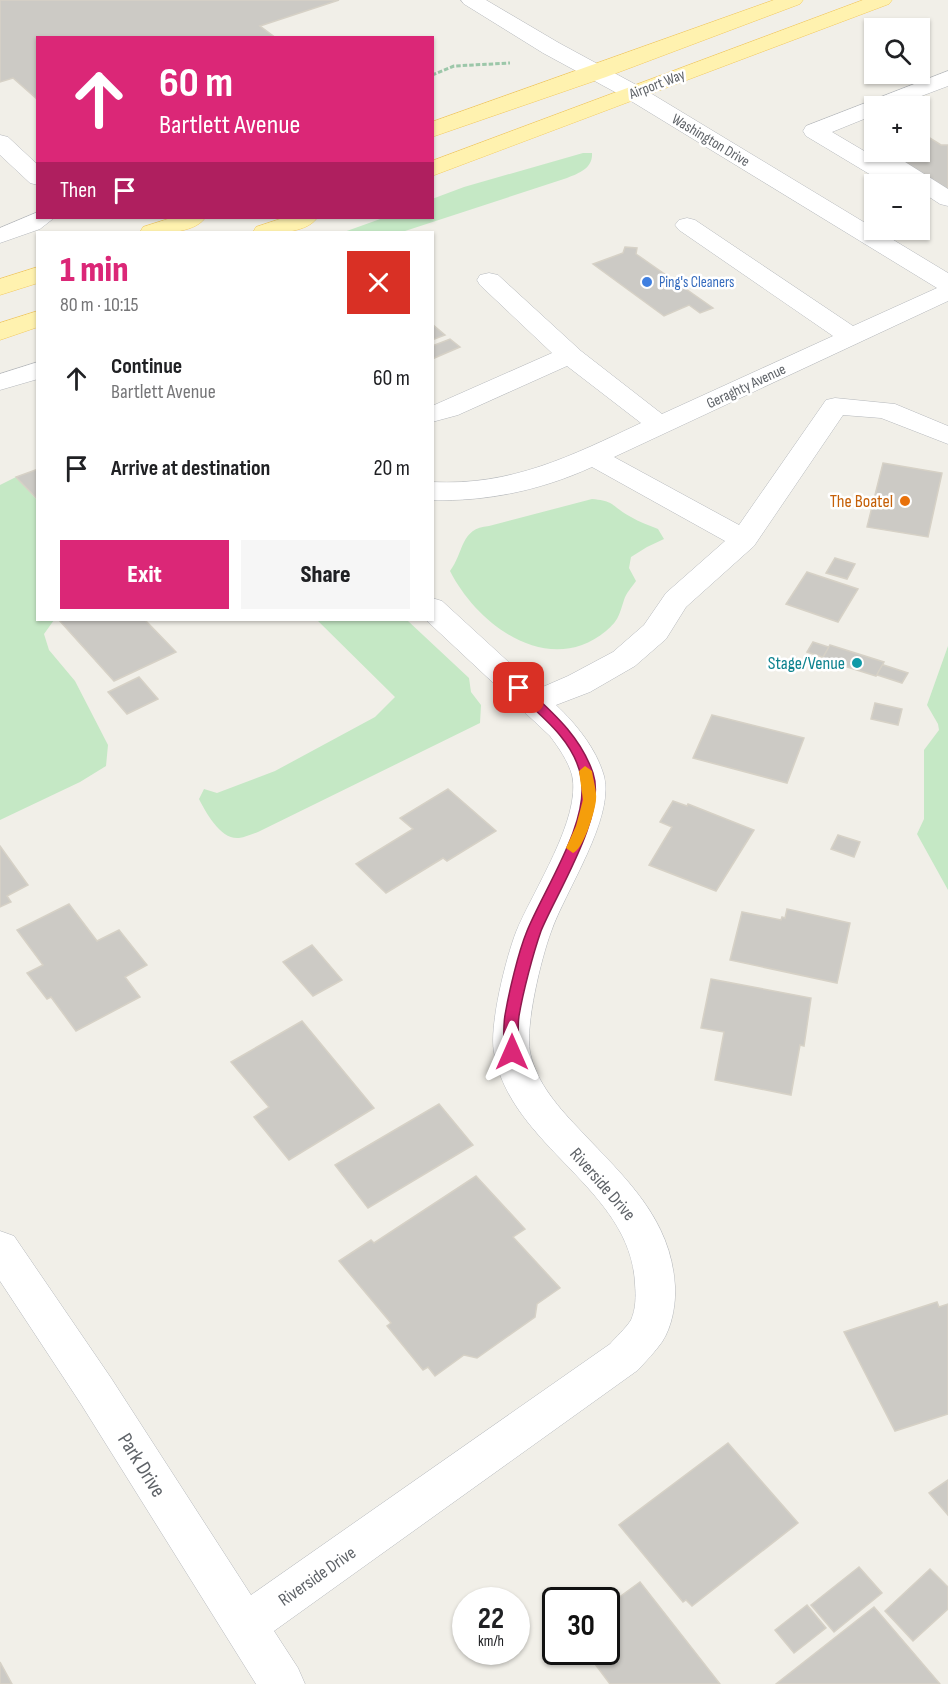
<!DOCTYPE html>
<meta charset="utf-8">
<style>
:root{--surface:#fff;--page:#f6f6f6;--text:#202124;--muted:#757577;--accent:#db2777}
body{margin:0;font-family:"Sofia Sans Condensed",sans-serif;background:var(--page);color:var(--text);height:100vh;display:flex;flex-direction:column;font-size:22px;white-space:nowrap}
*{box-sizing:border-box;margin:0}
p{font-size:20px;color:var(--muted)}
.icon{flex:none;width:33px;height:33px;fill:none;stroke:currentColor;stroke-width:2;stroke-linecap:round;stroke-linejoin:round}
.map{position:relative;flex:1;overflow:hidden}
.side{position:absolute;left:36px;top:231px;width:398px;height:390px;display:flex;flex-direction:column;background:var(--surface);border-radius:0px;box-shadow:0 2px 4px #0004}
.side>*{flex:none}
.guide{position:absolute;left:36px;top:36px;width:398px;height:183px;border-radius:0px;box-shadow:0 2px 4px #0004;background:#db2777;color:#fff;overflow:hidden}
.fabs{position:absolute;left:864px;top:18px;display:grid;gap:12px}
.fabs a{display:grid;place-items:center;width:66px;height:66px;border-radius:0px;background:var(--surface);box-shadow:0 2px 4px #0004;font-size:30px}
.speed{position:absolute;left:452px;top:1587px;display:flex;gap:12px;font-size:30px;font-weight:700;text-align:center}
.speed>*{display:grid;place-content:center;width:78px;height:78px;border-radius:50%;background:var(--surface);box-shadow:0 2px 4px #0004;line-height:1}
.speed small{font-size:15px;font-weight:400}
.speed .limit{border:3px solid #111;border-radius:9px;background:#fff;color:#111}
.pin{position:absolute;display:grid;place-items:center;width:51px;height:51px;color:#fff;margin:-26px;border-radius:12px;box-shadow:0 3px 9px #0006}
.me{position:absolute;width:66px;margin:-33px;rotate:0deg;stroke-linejoin:round;filter:drop-shadow(0 0 4px #0008)}
.turn{display:flex;align-items:center;gap:21px;height:126px;padding:0 24px;font-size:27px}
.turn .icon{width:78px;height:78px;stroke-width:2.5}
.turn b{display:block;font-size:42px;line-height:51px}
.then{display:flex;align-items:center;height:57px;padding:0 24px;background:#0003;gap:12px;font-size:22px}
.round{display:grid;place-items:center;flex:none;width:63px;height:63px;border-radius:0px;background:var(--page)}
.head{display:flex;align-items:center;justify-content:space-between;height:102px;padding:0 24px}
h1{font-size:36px;font-weight:800;line-height:45px;color:var(--accent)}
.action{display:flex;gap:12px;margin-top:auto;padding:12px 24px}
.action a{flex:1;height:69px;border-radius:0px;background:var(--accent);color:#fff;font-size:24px;font-weight:800;line-height:69px;text-align:center}
.action a+a{background:var(--page);color:var(--text)}
ul{padding:0;list-style:none}
li{display:flex;align-items:center;gap:18px;height:90px;padding:0 24px}
li div{flex:1}
li b{display:block;font-size:22px}
li em{font-style:normal}
.map>svg:first-child{display:block}
.green{fill:#c5e8c5}
.building{fill:#cccac5;stroke:#d6d1c6;stroke-width:1.5}
.lines{fill:none;stroke-linecap:round;stroke-linejoin:round}
.minor-casing{stroke:#b5b8bc;stroke-width:1}
.major-casing{stroke:#f2c960;stroke-width:1}
.path{stroke:#9cc7a9;stroke-width:3;stroke-dasharray:4.5 2;stroke-linecap:butt}
.minor{fill:#fff;fill-rule:evenodd}
.major{fill:#fff2af;fill-rule:evenodd}
.route{fill:#db2777;stroke:#8e194d;stroke-width:1.5}
.slow{fill:#f59e0b}
.shop-dot{fill:#3f7fe0;stroke:#fff;stroke-width:2}
.food-dot{fill:#e8710a;stroke:#fff;stroke-width:2}
.culture-dot{fill:#0f9aa8;stroke:#fff;stroke-width:2}
.labels{text-anchor:middle;stroke-width:5;stroke-linejoin:round;paint-order:stroke}
.far-street-label{font-size:15px;fill:#5f6368;stroke:#fff}
.far-shop-label{font-size:15px;fill:#366cbe;stroke:#fff;text-anchor:start}
.food-label{font-size:18px;fill:#c56008;stroke:#fff;text-anchor:end}
.culture-label{font-size:18px;fill:#0d838f;stroke:#fff;text-anchor:end}
.street-label{font-size:18px;fill:#5f6368;stroke:#fff}
.near-street-label{font-size:21px;fill:#5f6368;stroke:#fff}
</style>
<div class="map">
<svg width="948" height="1684" viewBox="0 0 948 1684">
<rect width="100%" height="100%" fill="#f1efe8"/>
<!-- green -->
<g class="green">
<path d="M 583,153 L 592,153 C 593,168 580,173 567,178 L 402,232 L 344,232 L 383,218 L 432,218 L 432,199 L 464,187 Z"/>
<polygon points="16,477 37,500 38,620 54,620 44,634 49,650 75,681 108,745 106,766 80,782 0,820 0,485"/>
<path d="M 592,499 C 616,501 612,507 631,517 C 639,522 649,525 658,529 L 664,539 L 647,547 L 631,557 L 629,568 L 636,581 C 632,587 626,593 624,600 C 619,615 619,620 606,631 C 549,678 478,626 450,571 C 464,553 460,528 489,526 Z"/>
<path d="M 317,620 L 408,621 L 469,678 L 471,692 L 481,705 L 480,723 L 258,832 C 252,834 245,837 239,838 C 221,840 206,813 199,799 L 204,789 L 217,793 L 275,771 L 375,717 L 395,697 Z"/>
<polygon points="948,646 948,890 917,834 924,819 924,750 939,730 938,724 927,705"/>
</g>
<!-- building -->
<g class="building">
<polygon points="0,0 339,0 260,26 276,38 38,38 37,99 13,78 0,82"/>
<polygon points="920,132 941,145 948,145 948,191 881,152 920,152"/>
<polygon points="625,247 637,248 636,254 713,308 700,313 689,305 664,316 593,264 623,253"/>
<polygon points="432,324 445,335 432,340"/>
<polygon points="450,339 460,347 432,359 432,346"/>
<polygon points="883,463 942,473 928,537 867,527"/>
<polygon points="38,469 38,500 16,477"/>
<polygon points="835,558 855,564 847,579 826,573"/>
<polygon points="807,572 858,589 838,622 786,604"/>
<polygon points="59,620 145,620 176,652 114,681"/>
<polygon points="813,642 908,673 902,683 807,652"/>
<polygon points="830,645 884,662 876,676 822,659"/>
<polygon points="139,677 158,699 127,714 108,692"/>
<polygon points="875,703 902,709 898,725 871,719"/>
<polygon points="712,715 804,738 787,783 693,758"/>
<polygon points="448,789 496,831 447,861 443,858 386,893 356,864 413,829 400,818"/>
<polygon points="673,801 687,806 688,804 754,830 716,891 649,865 672,827 660,822"/>
<polygon points="838,835 860,842 854,857 831,849"/>
<polygon points="0,846 28,885 7,896 11,902 0,907"/>
<polygon points="69,904 97,941 119,930 147,965 125,977 140,997 76,1031 51,997 47,999 27,973 43,965 17,930"/>
<polygon points="787,909 850,923 837,983 730,960 742,912 781,920 782,917 785,918"/>
<polygon points="312,945 342,980 313,996 283,962"/>
<polygon points="711,979 811,998 804,1046 800,1045 791,1095 715,1080 724,1032 701,1028"/>
<polygon points="302,1021 374,1108 289,1160 254,1117 269,1107 231,1062"/>
<polygon points="439,1104 473,1145 368,1208 335,1165"/>
<polygon points="476,1176 525,1229 513,1237 560,1288 537,1304 535,1317 477,1358 464,1355 435,1376 428,1367 423,1370 387,1326 391,1323 339,1261 371,1240 374,1243"/>
<polygon points="937,1302 939,1307 948,1304 948,1414 895,1431 844,1332"/>
<polygon points="728,1443 798,1523 692,1606 686,1600 683,1602 619,1525"/>
<polygon points="948,1480 948,1515 929,1493"/>
<polygon points="859,1567 882,1593 834,1632 811,1605"/>
<polygon points="930,1569 948,1587 948,1609 913,1641 885,1611"/>
<polygon points="640,1582 720,1684 610,1684 586,1652 606,1652 606,1607"/>
<polygon points="807,1605 826,1628 794,1653 775,1630"/>
<polygon points="874,1607 940,1684 776,1684"/>
<polygon points="0,1662 12,1684 0,1684"/>
</g>
<g class="lines">
<!-- minor casing -->
<g class="minor-casing">
<g id="minor">
<path d="M 461,0 L 486,0 L 559,43 L 642,88 L 948,273 L 948,301 L 614,457 L 739,525 L 826,400 L 835,398 L 895,404 L 948,426 L 948,444 L 881,418 L 843,415 L 754,546 L 686,607 L 666,639 L 635,666 L 590,692 L 556,705 C 576,724 596,748 604,776 C 615,818 565,891 551,932 C 541,959 525,1025 530,1052 C 536,1083 560,1109 581,1131 C 625,1178 671,1218 675,1286 C 676,1304 672,1327 662,1342 C 655,1352 646,1361 638,1370 L 274,1631 L 298,1668 L 305,1684 L 256,1684 L 81,1404 L 0,1281 L 0,1231 L 14,1236 L 111,1378 L 251,1595 L 610,1344 C 616,1337 626,1328 631,1320 C 636,1309 636,1296 635,1284 C 631,1188 510,1147 494,1052 C 489,1025 506,958 516,932 C 532,892 582,818 572,775 C 568,761 559,748 550,736 L 426,620 L 432,620 L 432,598 L 442,601 L 538,689 L 568,676 L 613,652 L 644,625 L 666,593 L 725,541 L 592,467 C 542,490 486,502 432,500 L 432,482 C 512,486 571,456 641,423 L 567,366 L 458,415 L 432,422 L 432,406 L 552,353 L 480,285 L 477,280 L 480,275 L 489,273 L 498,275 L 581,351 L 662,414 L 833,336 L 679,230 L 675,225 L 679,220 L 687,218 L 695,220 L 853,326 L 937,288 L 626,98 L 543,53 L 464,4 Z"/>
<polygon points="948,71 948,86 895,106 874,106 874,115 832,132 876,158 878,155 886,153 894,155 948,189 948,206 940,204 920,191 920,184 886,184 806,136 803,131 806,126"/>
<polygon points="0,135 8,137 38,165 38,185 30,183 0,155"/>
<polygon points="38,212 38,218 54,218 40,229 0,243 0,228"/>
<polygon points="38,362 38,379 0,390 0,374"/>
</g>
</g>
<!-- major casing -->
<g class="major-casing">
<g id="major">
<polygon points="774,0 803,0 800,4 606,77 432,137 432,122"/>
<polygon points="863,0 892,0 889,4 432,176 432,161"/>
<path d="M 171,218 L 205,218 C 194,234 157,234 140,232 L 143,227 Z"/>
<path d="M 283,218 L 317,218 C 306,234 270,234 253,232 L 256,227 Z"/>
<polygon points="38,267 38,283 0,295 0,279"/>
<polygon points="38,311 38,327 0,340 0,323"/>
</g>
</g>
<!-- path -->
<polyline class="path" points="432,75 454,66 510,63"/>
<!-- minor -->
<use href="#minor" class="minor"/>
<!-- major -->
<use href="#major" class="major"/>
</g>
<!-- route -->
<path class="route" d="M 519,684 L 523,685 C 552,712 580,735 593,773 C 607,815 557,892 541,931 C 533,954 523,992 519,1016 C 517,1027 519,1040 519,1052 L 517,1057 L 507,1057 L 504,1052 C 504,1040 503,1027 505,1015 C 509,992 518,953 527,931 C 544,889 590,822 581,777 C 574,740 540,715 514,691 L 512,688 Z"/>
<!-- slow -->
<path class="slow" d="M 585,766 L 592,771 C 593,780 597,791 596,800 C 595,812 583,850 573,853 L 566,848 L 576,826 L 583,800 L 579,771 Z"/>
<!-- markers -->
<circle class="shop-dot" cx="647" cy="282" r="6"/>
<circle class="food-dot" cx="905" cy="501" r="6"/>
<circle class="culture-dot" cx="857" cy="663" r="6"/>
<g class="labels">
<!-- far-street labels -->
<g class="far-street-label">
<text transform="translate(657 84) rotate(-21)" y="5">Airport Way</text>
<text transform="translate(711 140) rotate(31)" y="5">Washington Drive</text>
<text transform="translate(746 386) rotate(-25)" y="5">Geraghty Avenue</text>
</g>
<!-- far-shop labels -->
<g class="far-shop-label">
<text x="659" y="287">Ping's Cleaners</text>
</g>
<!-- food labels -->
<g class="food-label">
<text x="893" y="507">The Boatel</text>
</g>
<!-- culture labels -->
<g class="culture-label">
<text x="845" y="669">Stage/Venue</text>
</g>
<!-- street labels -->
<g class="street-label">
<text transform="translate(603 1184) rotate(49)" y="6">Riverside Drive</text>
<text transform="translate(317 1576) rotate(-35)" y="6">Riverside Drive</text>
</g>
<!-- near-street labels -->
<g class="near-street-label">
<text transform="translate(142 1465) rotate(58)" y="7">Park Drive</text>
</g>
</g>
</svg>
<div class="fabs">
<a><svg class="icon" aria-label="search" viewBox="0 0 24 24"><circle cx="10" cy="10" r="6"/><path d="M15 15l6 6"/></svg></a>
<a>+</a>
<a>−</a>
</div>
<div class="speed"><div>22<small>km/h</small></div><div class="limit">30</div></div>
<div class="pin" style="left:519px;top:688px;background:#d93025"><svg class="icon" aria-label="arrive" viewBox="0 0 24 24"><path d="M6 21V4h12l-3 4 3 4H6"/></svg></div>
<svg class="me" style="left:512px;top:1052px" viewBox="-20 -20 40 40"><path d="M0-17L14 15 0 8-14 15z" fill="#db2777" stroke="#fff" stroke-width="4"/></svg>
<div class="guide">
<div class="turn"><svg class="icon" aria-label="ahead" viewBox="0 0 24 24"><path d="M12 20V5M6 11l6-6 6 6"/></svg><div><b>60 m</b>Bartlett Avenue</div></div>
<div class="then">Then<svg class="icon" aria-label="arrive" viewBox="0 0 24 24"><path d="M6 21V4h12l-3 4 3 4H6"/></svg></div>
</div>
<section class="side">
<div class="head"><div><h1>1 min</h1><p>80 m · 10:15</p></div><a class="round" style="background:#d93025;color:#fff"><svg class="icon" aria-label="close" viewBox="0 0 24 24"><path d="M6 6l12 12M18 6L6 18"/></svg></a></div>
<ul>
<li><svg class="icon" aria-label="ahead" viewBox="0 0 24 24"><path d="M12 20V5M6 11l6-6 6 6"/></svg><div><b>Continue</b><p>Bartlett Avenue</p></div><em>60 m</em></li>
<li><svg class="icon" aria-label="arrive" viewBox="0 0 24 24"><path d="M6 21V4h12l-3 4 3 4H6"/></svg><div><b>Arrive at destination</b></div><em>20 m</em></li>
</ul>
<div class="action"><a>Exit</a><a>Share</a></div>
</section>
</div>
